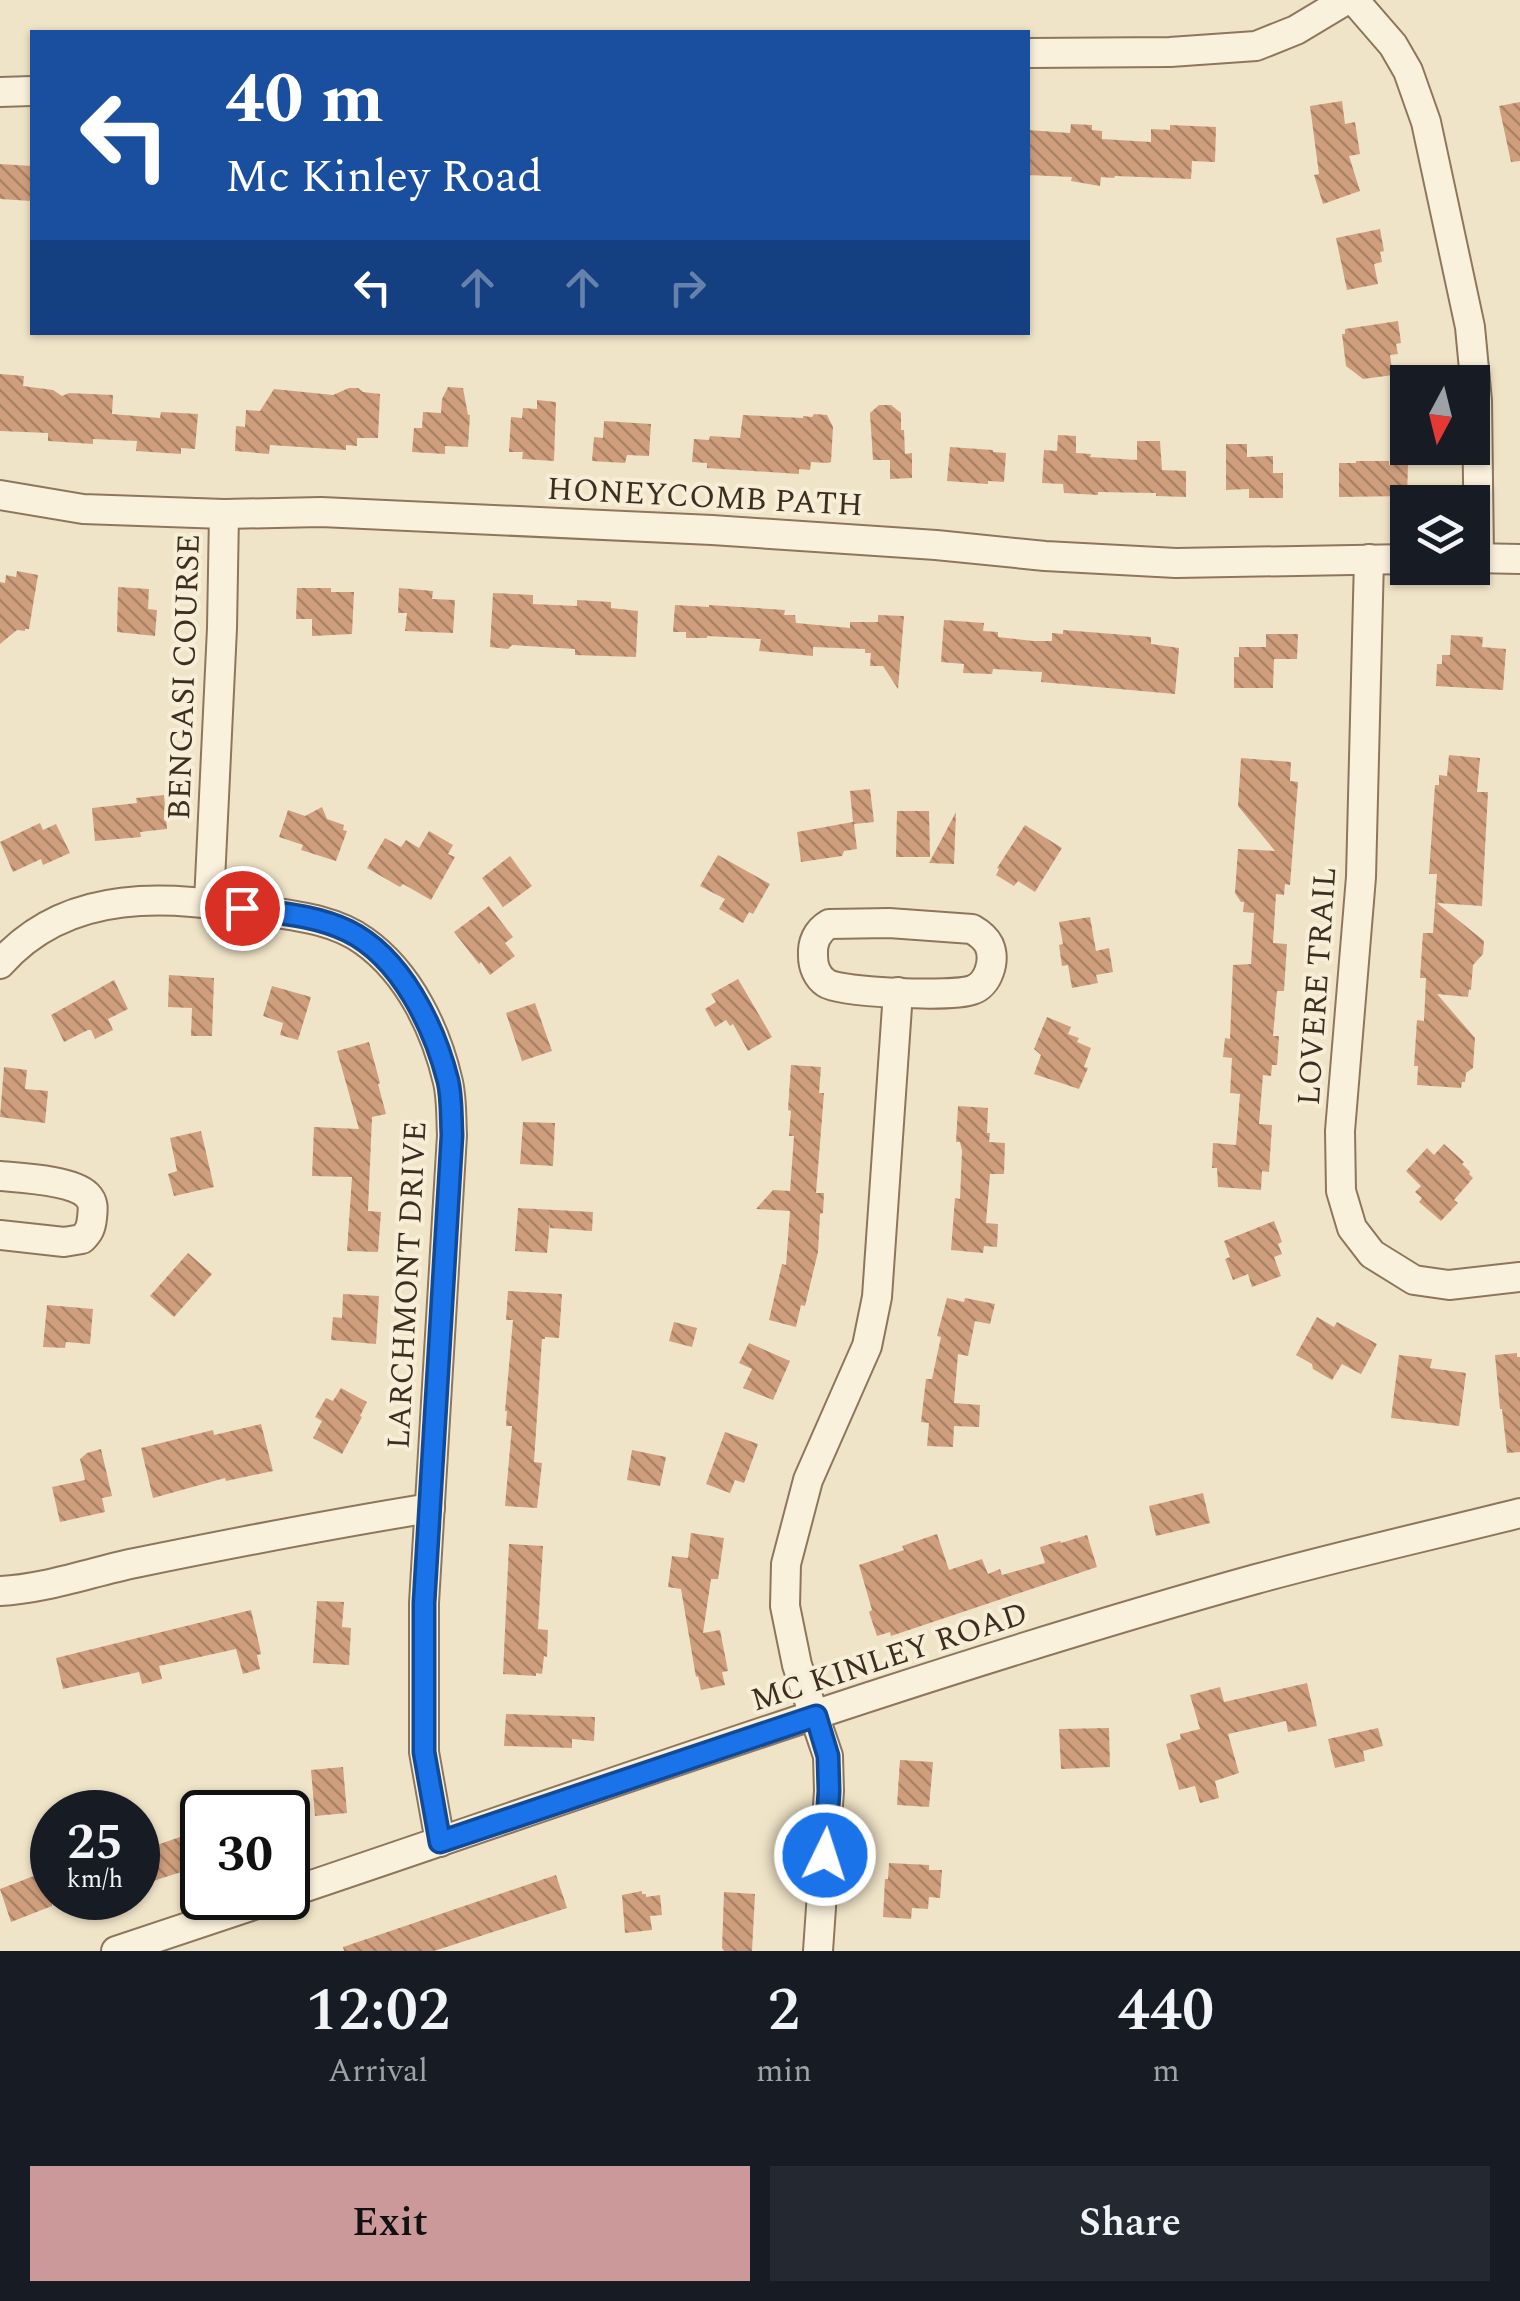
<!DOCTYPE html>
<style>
:root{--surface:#171b24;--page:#242831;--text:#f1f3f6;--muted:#9ea1a6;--accent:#cc999b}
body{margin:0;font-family:Spectral,serif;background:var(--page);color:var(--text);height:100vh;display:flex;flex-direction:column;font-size:38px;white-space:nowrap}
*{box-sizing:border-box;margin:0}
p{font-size:32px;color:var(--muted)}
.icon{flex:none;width:55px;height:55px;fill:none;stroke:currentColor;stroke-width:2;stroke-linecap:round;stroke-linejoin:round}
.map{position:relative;height:1951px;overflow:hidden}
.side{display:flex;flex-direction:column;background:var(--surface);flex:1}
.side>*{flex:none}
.guide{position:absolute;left:30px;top:30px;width:1000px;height:305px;border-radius:0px;box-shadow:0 2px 8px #0004;background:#1a4fa0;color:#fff;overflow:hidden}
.needle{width:65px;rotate:187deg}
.fabs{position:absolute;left:1390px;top:365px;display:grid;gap:20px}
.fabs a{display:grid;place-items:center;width:100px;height:100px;border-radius:0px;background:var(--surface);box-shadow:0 2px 8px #0004;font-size:50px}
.speed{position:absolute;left:30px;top:1790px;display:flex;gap:20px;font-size:50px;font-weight:700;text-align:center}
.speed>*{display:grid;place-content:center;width:130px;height:130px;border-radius:50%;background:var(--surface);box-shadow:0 2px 8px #0004;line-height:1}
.speed small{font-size:25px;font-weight:400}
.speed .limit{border:5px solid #111;border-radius:15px;background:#fff;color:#111}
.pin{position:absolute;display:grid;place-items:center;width:85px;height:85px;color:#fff;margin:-42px;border:5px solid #fff;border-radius:50%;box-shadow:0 2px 10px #0007}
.me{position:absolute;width:110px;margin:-55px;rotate:4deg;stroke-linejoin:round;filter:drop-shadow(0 0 8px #0008)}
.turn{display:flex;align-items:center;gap:35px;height:210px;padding:0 30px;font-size:45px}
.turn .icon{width:130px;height:130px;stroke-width:2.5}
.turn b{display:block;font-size:70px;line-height:85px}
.lanes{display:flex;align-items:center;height:95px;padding:0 30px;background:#0003;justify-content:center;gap:50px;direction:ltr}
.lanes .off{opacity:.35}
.eta{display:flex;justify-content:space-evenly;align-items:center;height:170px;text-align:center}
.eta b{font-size:60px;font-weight:600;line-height:70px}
.primary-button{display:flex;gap:20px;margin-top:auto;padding:20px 30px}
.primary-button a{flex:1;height:115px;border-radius:0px;background:var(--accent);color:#111;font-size:40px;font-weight:600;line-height:115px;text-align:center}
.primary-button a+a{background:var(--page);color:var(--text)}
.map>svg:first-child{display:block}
.building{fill:url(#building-back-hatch)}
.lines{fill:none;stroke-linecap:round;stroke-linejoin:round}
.street-casing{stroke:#8d765c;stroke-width:32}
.street{stroke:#faf1dc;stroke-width:28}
.route-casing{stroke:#114b97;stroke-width:25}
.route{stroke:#1a73e8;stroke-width:18}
.labels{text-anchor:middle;stroke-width:8;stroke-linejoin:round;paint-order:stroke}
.street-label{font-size:32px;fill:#3d2e20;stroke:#f7eed8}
</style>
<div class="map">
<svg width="1520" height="1951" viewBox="0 0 1520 1951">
<defs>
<pattern id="building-back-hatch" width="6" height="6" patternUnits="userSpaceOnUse" patternTransform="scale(2.5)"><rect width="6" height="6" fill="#cf9f7d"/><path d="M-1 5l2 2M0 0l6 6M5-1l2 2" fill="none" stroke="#a98266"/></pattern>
</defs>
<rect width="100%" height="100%" fill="#f0e4c8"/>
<!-- building -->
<g class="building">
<polygon points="1342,101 1345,124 1355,122 1360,154 1349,156 1360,191 1323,204 1314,175 1319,174 1310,106"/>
<polygon points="1520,102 1520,161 1511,162 1499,106"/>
<polygon points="1071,124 1092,125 1092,130 1102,131 1102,139 1151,142 1151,129 1170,130 1170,125 1216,127 1215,162 1192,161 1191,179 1115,176 1114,178 1101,177 1100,186 1071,181 1072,177 1028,175 1028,130 1070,133"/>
<polygon points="0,164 32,166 32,201 0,199"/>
<polygon points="1380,229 1384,251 1380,252 1382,262 1374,264 1378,284 1347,290 1336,238"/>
<polygon points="1398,321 1401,343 1396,344 1398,354 1390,355 1393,375 1363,379 1346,366 1342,334 1345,334 1345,329"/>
<polygon points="0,374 24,376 23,386 53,390 62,396 69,393 113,395 112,414 160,418 161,412 198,414 195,449 181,448 181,454 136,451 137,441 93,439 93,444 48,441 48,433 0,431"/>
<polygon points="448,387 463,388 468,415 470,415 468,447 445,446 445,454 412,452 414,428 422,428 423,412 441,413 442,399"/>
<polygon points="349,388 358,388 363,392 380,394 378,438 357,438 357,446 346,445 346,450 270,445 269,454 235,451 236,426 245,427 246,410 260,411 274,389 333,395"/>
<polygon points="537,400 556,402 554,461 522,459 523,452 509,452 511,417 522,418 523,408 537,409"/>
<polygon points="879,405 891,405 901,413 901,430 904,430 905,454 912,453 912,478 890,479 890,460 873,460 870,413"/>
<polygon points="814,414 827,415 833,427 831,462 828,463 811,462 810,470 799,469 799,474 707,468 707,463 692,462 694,439 709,440 710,436 740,438 743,415 803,418 803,416 812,417"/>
<polygon points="604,421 651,424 649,456 627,455 625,463 592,461 594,437 603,438"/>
<polygon points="1058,435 1076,436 1076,453 1091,454 1090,457 1137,460 1137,441 1160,441 1162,470 1186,471 1186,497 1156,496 1156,493 1098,492 1098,495 1064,493 1063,484 1042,483 1044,450 1057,451"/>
<polygon points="1226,444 1247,444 1247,457 1273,456 1273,473 1283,473 1283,498 1249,498 1249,489 1226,490"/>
<polygon points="950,447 993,450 993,452 1006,453 1004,482 988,481 988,484 947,481"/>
<polygon points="1356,461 1389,461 1389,465 1408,465 1407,496 1339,497 1339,463 1356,463"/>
<polygon points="17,571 38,575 29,629 25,629 25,631 17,630 0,644 0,582 5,583 6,575 16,577"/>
<polygon points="118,587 149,589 148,609 157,610 155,636 117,632"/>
<polygon points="297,588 331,588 331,592 354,592 352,634 312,636 312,619 296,619"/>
<polygon points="399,588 433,591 432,599 455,600 453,633 405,631 407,613 398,613"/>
<polygon points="493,593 533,595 533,604 577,606 577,600 611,602 611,608 638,611 636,657 575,655 575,649 512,645 508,649 490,647"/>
<polygon points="675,605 709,607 709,605 785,610 784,615 795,615 796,623 850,628 850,622 878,622 878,615 904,616 898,689 883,666 870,666 871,653 865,653 865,649 813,647 813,656 759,651 761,639 707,636 707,638 686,638 686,632 673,632"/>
<polygon points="944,620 984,623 983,631 998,632 998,637 1033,641 1052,641 1052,633 1063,634 1063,630 1151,637 1151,644 1179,648 1175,694 1041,682 1042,672 993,669 992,674 963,673 964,664 941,662"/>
<polygon points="1266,634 1298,634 1297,659 1274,659 1273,688 1234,688 1234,657 1239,657 1239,647 1266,647"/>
<polygon points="1451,635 1483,637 1482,647 1506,649 1503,690 1436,686 1437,664 1442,664 1442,655 1450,655"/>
<polygon points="1449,755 1480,758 1477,792 1488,792 1482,906 1437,903 1484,941 1483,954 1473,965 1471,990 1469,989 1468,997 1437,994 1475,1038 1473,1068 1466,1073 1465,1082 1462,1082 1461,1088 1417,1085 1418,1066 1414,1066 1417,1020 1424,1021 1426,978 1420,978 1423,933 1433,933 1437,874 1429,874 1435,785 1439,785 1439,775 1447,776"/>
<polygon points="1241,758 1291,762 1290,781 1298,782 1290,885 1285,884 1284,895 1276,894 1273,943 1287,944 1284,991 1277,991 1273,1036 1279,1036 1277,1065 1272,1065 1271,1076 1263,1075 1259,1124 1272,1125 1269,1172 1262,1171 1261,1190 1218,1187 1217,1168 1212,1168 1213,1143 1236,1145 1240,1094 1230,1093 1232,1058 1223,1057 1225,1038 1230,1039 1233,965 1251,964 1254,913 1243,912 1244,902 1241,902 1235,893 1238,849 1275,851 1238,806"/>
<polygon points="870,789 874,822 854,824 857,849 844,851 842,856 801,862 797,832 853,822 850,791"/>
<polygon points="164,795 167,829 140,832 141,837 95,841 92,808 137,803 136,798"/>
<polygon points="322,807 327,819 344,825 343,830 347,831 336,861 301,850 303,845 279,837 288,810 305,816"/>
<polygon points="897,811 929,811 930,857 896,857"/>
<polygon points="956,812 954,864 929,863"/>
<polygon points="40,823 43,830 56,824 70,853 43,865 41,859 13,872 0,842"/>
<polygon points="1025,825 1062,848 1035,892 1018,881 1014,886 996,875 999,869 997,868"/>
<polygon points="429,831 453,845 448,854 455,857 431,900 403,884 400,887 367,868 385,838 401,847 406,840 419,848"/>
<polygon points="718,855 770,884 753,914 749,912 743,923 719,909 725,899 700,886"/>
<polygon points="510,856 532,886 503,907 482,878"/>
<polygon points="489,906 513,937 505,943 515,956 490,975 481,962 479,964 454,932"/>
<polygon points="1090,917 1096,951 1109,948 1113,972 1096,975 1098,983 1072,988 1068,965 1062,966 1059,945 1063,944 1059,922"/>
<polygon points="169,975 214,978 212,1036 191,1036 192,1008 168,1007"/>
<polygon points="738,979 772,1037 748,1051 733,1024 730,1026 726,1020 715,1027 705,1009 716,1002 711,994"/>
<polygon points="114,980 128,1009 108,1019 113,1030 95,1039 91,1030 88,1030 64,1042 51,1015"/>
<polygon points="272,986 311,997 298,1040 280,1035 283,1023 263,1016"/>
<polygon points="535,1003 552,1051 522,1061 506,1013"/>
<polygon points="1047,1017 1071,1027 1068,1034 1079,1038 1077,1042 1091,1048 1084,1067 1088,1068 1079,1089 1034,1074 1041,1055 1034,1049"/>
<polygon points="369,1042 380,1083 378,1084 386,1114 372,1117 368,1211 381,1212 378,1252 347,1251 352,1177 312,1176 314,1127 359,1129 337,1051"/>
<polygon points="791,1065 821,1067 819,1093 824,1093 816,1193 824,1193 823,1213 820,1214 818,1252 805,1306 801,1305 796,1327 769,1320 782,1264 786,1265 790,1211 756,1209 773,1190 790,1191 794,1136 789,1136 791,1111 788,1110"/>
<polygon points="4,1067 27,1070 25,1089 48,1091 45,1123 0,1117"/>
<polygon points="958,1106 988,1108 987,1133 990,1133 989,1142 1005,1143 1004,1174 990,1174 986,1223 998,1224 997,1247 984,1246 983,1253 951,1250 955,1198 960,1199 962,1151 960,1142 956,1142"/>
<polygon points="523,1122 555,1123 553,1166 520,1164"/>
<polygon points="201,1131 214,1187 174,1196 168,1174 177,1171 170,1138"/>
<polygon points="1444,1144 1464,1162 1462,1164 1470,1172 1469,1174 1473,1178 1454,1200 1458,1203 1441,1221 1419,1202 1422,1198 1415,1192 1421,1186 1406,1171 1427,1148 1434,1155"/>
<polygon points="518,1208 593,1212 592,1231 550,1228 550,1221 547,1253 515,1251"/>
<polygon points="1274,1221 1282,1242 1278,1244 1282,1254 1274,1257 1281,1276 1252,1287 1248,1274 1233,1280 1225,1259 1230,1257 1224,1241"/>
<polygon points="188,1253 212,1274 174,1317 150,1296"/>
<polygon points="508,1291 562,1294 559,1338 545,1337 545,1339 542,1339 534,1462 542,1463 537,1508 505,1506 512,1426 506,1426 507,1411 505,1411 513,1320 506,1320"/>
<polygon points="343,1294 379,1296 376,1344 331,1340 333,1317 342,1318"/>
<polygon points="947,1298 964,1302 965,1298 995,1304 990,1324 975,1321 968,1356 958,1354 954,1403 980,1405 979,1427 954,1426 953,1447 927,1446 929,1423 921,1422 926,1379 932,1379 941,1337 937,1336"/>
<polygon points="47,1305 93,1309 90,1344 66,1342 65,1348 43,1347"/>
<polygon points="1317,1317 1334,1327 1337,1322 1377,1344 1361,1374 1342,1364 1332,1380 1313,1369 1312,1364 1296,1355"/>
<polygon points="674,1322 697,1328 692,1347 669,1341"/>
<polygon points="749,1343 790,1361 773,1400 743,1388 752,1369 739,1363"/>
<polygon points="1517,1353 1517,1357 1520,1357 1520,1452 1507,1453 1502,1409 1500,1409 1495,1355"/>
<polygon points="1399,1355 1432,1359 1430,1368 1466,1373 1459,1426 1391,1418"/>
<polygon points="341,1388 367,1402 360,1416 362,1417 342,1454 313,1438 322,1421 315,1417 326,1398 333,1401"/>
<polygon points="261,1424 273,1471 226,1481 225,1478 153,1498 141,1448 213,1430 214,1435"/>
<polygon points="725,1432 758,1444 744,1483 735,1480 730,1493 706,1484"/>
<polygon points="101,1449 112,1496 102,1498 105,1512 60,1522 52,1487 85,1480 80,1459 87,1453"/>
<polygon points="632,1450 666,1457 660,1486 627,1480"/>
<polygon points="1203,1493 1210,1523 1156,1536 1149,1506"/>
<polygon points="691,1533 724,1538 718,1579 711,1579 703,1633 720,1630 728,1671 722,1672 725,1685 701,1690 698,1676 696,1677 681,1589 668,1587 672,1556 688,1558"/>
<polygon points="937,1534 949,1570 982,1559 988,1574 1000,1569 1002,1575 1045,1563 1040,1547 1060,1541 1061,1543 1087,1535 1097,1567 891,1636 890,1632 877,1636 869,1612 872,1610 859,1565 904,1550 902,1546"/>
<polygon points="509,1544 543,1546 538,1629 548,1630 547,1657 544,1656 542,1674 536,1673 536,1676 503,1674"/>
<polygon points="317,1601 344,1602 342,1627 351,1628 349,1665 313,1663"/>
<polygon points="251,1610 259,1644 261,1654 257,1655 260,1669 243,1674 236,1649 159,1666 162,1679 142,1684 139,1672 63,1689 56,1658"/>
<polygon points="1307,1683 1317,1726 1288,1732 1286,1721 1228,1734 1239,1773 1215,1781 1219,1798 1200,1803 1195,1786 1179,1790 1166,1744 1181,1739 1180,1734 1200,1729 1190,1695 1220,1687 1224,1702"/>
<polygon points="506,1714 595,1717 594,1741 572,1739 572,1748 504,1746"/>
<polygon points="1109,1728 1110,1767 1061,1769 1059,1729"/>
<polygon points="1378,1728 1383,1746 1363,1751 1365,1761 1335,1768 1328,1739"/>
<polygon points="900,1760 933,1762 929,1807 897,1805"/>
<polygon points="343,1767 347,1813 315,1816 311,1770"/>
<polygon points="186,1835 197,1867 153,1881 142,1850"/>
<polygon points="889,1863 929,1865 929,1870 942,1870 940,1898 929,1897 928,1909 912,1908 911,1919 883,1917 885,1879 888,1879"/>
<polygon points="52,1869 52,1906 11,1922 0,1889"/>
<polygon points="556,1875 567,1908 434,1951 344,1951 343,1947"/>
<polygon points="642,1891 642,1894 646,1894 646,1897 660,1895 662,1915 650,1916 652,1930 625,1933 622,1895"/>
<polygon points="724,1892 755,1894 752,1951 724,1951 722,1948"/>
</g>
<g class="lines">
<!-- street casing -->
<g class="street-casing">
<g id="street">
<polyline points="1354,0 1393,45 1408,71 1426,122 1470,327 1477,401 1479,558"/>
<polyline points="1028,53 1170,52 1256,46 1296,30 1346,0"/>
<polyline points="0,92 32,91"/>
<polyline points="0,495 83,509 224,514 321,512 712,530 936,545 1045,556 1176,563 1408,559"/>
<polyline points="1472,558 1520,559"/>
<polyline points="1369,559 1361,877 1340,1131 1341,1191 1352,1228 1372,1254 1414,1280 1449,1285 1520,1277"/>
<polyline points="209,902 222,628 224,514"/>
<path d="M 889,923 L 972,929 C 979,933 985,937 989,945 C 996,961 988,985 972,990 C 954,997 840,993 826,983 C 817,977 813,966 813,956 C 812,943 817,931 829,924 Z"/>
<path d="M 0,964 C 69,886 169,896 263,911 C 297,916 335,920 364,941 C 409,973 436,1030 448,1082 C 452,1099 451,1118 452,1135 L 424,1603 L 424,1752 L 440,1842"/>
<path d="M 0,1176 C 21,1178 72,1180 87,1195 C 94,1202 93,1209 92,1218 C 91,1228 89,1232 82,1239 L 64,1242 L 0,1235"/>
<path d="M 0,1591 C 45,1589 91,1572 135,1563 C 233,1543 331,1524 430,1508"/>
<path d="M 288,1893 C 609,1785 929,1670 1256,1579 C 1344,1555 1432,1535 1520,1513"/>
<polyline points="116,1951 275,1898"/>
<polyline points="818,1951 829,1791 828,1756 797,1665 785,1606 786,1564 808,1480 867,1346 877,1297 898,992"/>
</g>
</g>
<!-- street -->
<use href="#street" class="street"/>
</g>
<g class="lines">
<!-- route casing -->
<g class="route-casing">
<path id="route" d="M 242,908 C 277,913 315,915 348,931 C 401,957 434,1026 448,1081 C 452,1098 451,1118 452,1135 L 424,1603 L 424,1752 L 440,1842 L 816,1716 L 828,1756 L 829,1791 L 825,1855"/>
</g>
<!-- route -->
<use href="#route" class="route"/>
</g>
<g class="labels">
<!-- street labels -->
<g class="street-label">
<text transform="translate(705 496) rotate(3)" y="11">HONEYCOMB PATH</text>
<text transform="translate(183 677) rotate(-88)" y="11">BENGASI COURSE</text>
<text transform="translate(1316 986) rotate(-86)" y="11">LOVERE TRAIL</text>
<text transform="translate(406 1285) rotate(-87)" y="11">LARCHMONT DRIVE</text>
<text transform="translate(889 1656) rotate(-18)" y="11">MC KINLEY ROAD</text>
</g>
</g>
</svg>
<div class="fabs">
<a><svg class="needle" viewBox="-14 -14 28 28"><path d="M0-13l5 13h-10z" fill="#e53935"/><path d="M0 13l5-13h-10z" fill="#9ea1a6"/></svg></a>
<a><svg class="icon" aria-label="layers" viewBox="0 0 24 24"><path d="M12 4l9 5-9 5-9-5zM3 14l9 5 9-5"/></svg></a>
</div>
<div class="speed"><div>25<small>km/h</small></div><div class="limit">30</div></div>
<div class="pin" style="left:242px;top:908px;background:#d93025"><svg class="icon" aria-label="arrive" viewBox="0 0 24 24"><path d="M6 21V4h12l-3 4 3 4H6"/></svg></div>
<svg class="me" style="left:825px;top:1855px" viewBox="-20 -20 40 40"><circle r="17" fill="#1a73e8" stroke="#fff" stroke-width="3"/><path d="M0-11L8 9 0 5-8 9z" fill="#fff"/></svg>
<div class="guide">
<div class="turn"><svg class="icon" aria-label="left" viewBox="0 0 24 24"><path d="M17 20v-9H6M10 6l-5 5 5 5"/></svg><div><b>40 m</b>Mc Kinley Road</div></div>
<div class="lanes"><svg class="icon" aria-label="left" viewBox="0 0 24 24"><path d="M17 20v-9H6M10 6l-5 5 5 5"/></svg><svg class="icon off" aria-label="ahead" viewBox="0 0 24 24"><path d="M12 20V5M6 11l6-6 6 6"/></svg><svg class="icon off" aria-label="ahead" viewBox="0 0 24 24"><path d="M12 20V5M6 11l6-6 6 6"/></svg><svg class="icon off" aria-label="right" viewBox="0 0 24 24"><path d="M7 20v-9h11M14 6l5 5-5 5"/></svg></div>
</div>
</div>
<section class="side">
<div class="eta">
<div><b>12:02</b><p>Arrival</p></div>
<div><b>2</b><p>min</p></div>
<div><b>440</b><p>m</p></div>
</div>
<div class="primary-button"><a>Exit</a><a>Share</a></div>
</section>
